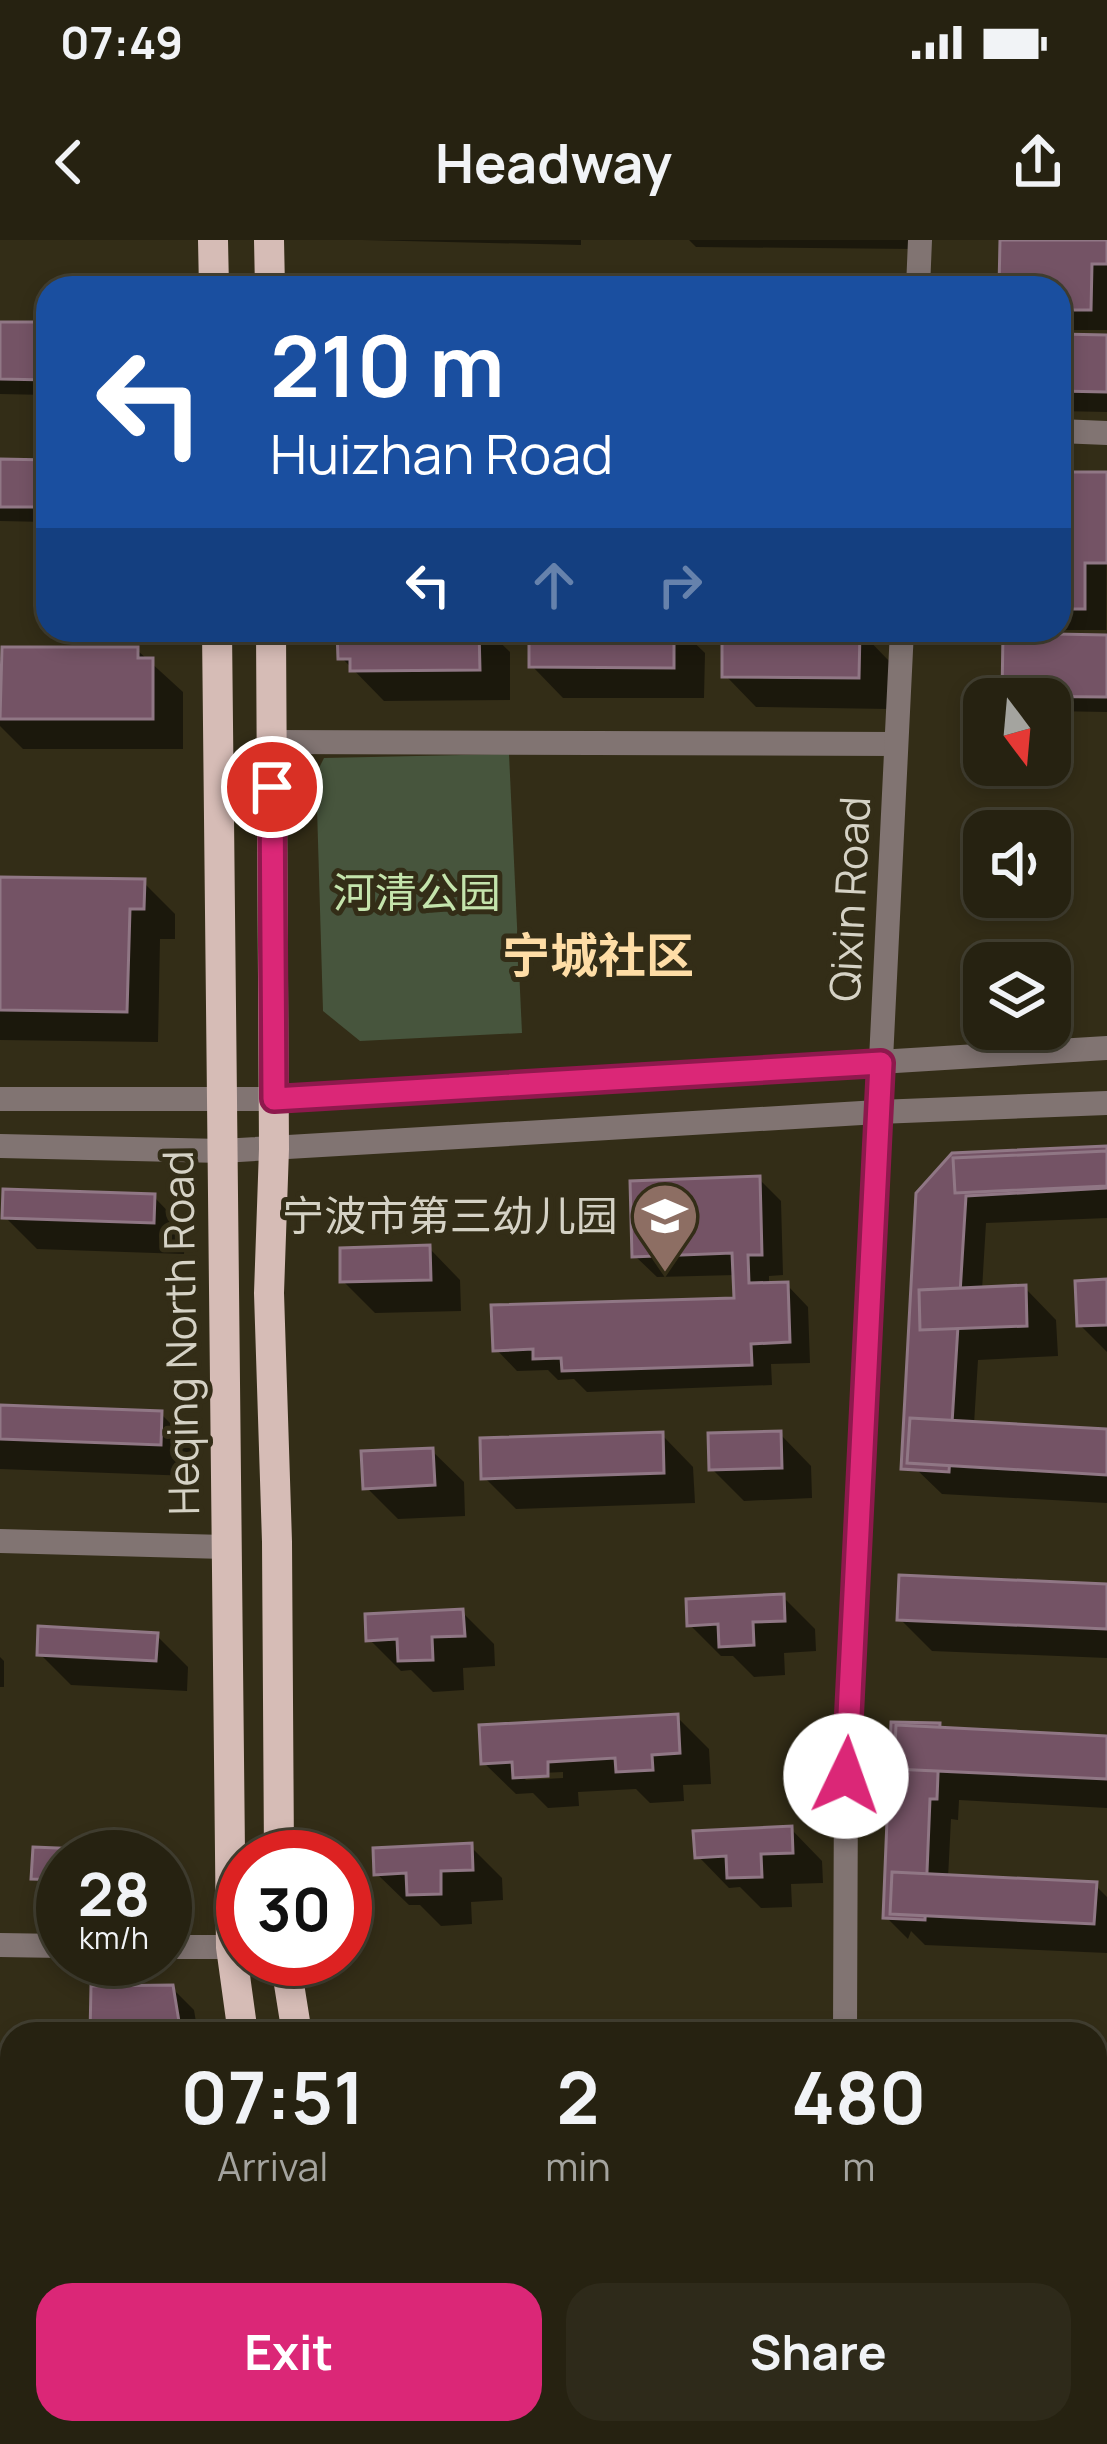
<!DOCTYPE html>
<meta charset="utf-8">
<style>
:root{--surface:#262211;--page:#2e2a1a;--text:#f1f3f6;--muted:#a4a49f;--line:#423f31;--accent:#db2777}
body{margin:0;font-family:Manrope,"Noto Sans SC",sans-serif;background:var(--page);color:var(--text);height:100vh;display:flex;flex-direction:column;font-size:45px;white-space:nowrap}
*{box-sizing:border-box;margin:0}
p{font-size:39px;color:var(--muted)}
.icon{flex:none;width:66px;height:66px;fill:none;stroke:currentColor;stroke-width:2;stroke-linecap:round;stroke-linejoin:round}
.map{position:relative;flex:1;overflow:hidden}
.details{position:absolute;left:0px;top:1782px;width:1107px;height:423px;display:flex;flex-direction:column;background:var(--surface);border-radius:36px 36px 0 0;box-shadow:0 6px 18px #0003,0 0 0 3px var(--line)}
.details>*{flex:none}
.top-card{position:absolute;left:36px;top:36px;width:1035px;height:366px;border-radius:36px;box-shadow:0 6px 18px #0003,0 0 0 3px var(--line);background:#1a4fa0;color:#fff;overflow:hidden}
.needle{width:78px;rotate:164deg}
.controls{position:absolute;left:963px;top:438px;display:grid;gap:24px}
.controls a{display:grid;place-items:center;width:108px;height:108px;border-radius:24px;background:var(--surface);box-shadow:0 6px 18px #0003,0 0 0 3px var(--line);font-size:60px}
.speed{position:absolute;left:36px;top:1590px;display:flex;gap:24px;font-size:60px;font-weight:700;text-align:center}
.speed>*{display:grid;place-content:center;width:156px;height:156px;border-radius:50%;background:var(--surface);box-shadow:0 6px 18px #0003,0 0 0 3px var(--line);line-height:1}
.speed small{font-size:30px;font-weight:400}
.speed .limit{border:18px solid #d22;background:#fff;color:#111}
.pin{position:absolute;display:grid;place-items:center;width:102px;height:102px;color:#fff;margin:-51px;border:6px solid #fff;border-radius:50%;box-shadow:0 3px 12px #0007}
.me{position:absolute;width:132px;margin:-66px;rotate:3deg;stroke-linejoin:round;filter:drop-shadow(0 0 9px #0008)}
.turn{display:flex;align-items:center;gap:42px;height:252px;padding:0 36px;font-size:54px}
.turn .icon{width:156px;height:156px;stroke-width:2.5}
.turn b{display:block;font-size:84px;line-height:102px}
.lanes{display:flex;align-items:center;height:114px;padding:0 36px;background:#0003;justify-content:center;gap:60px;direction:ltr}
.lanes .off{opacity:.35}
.eta{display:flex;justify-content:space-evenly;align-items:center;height:204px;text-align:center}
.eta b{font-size:72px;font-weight:700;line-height:84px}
.button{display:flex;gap:24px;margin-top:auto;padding:24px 36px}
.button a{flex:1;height:138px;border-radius:36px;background:var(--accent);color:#fff;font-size:48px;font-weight:700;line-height:138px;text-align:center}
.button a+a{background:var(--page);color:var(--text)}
.status{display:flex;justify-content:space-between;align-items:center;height:84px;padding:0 60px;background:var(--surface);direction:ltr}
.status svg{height:33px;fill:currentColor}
header{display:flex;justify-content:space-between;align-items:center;height:156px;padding:0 36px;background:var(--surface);font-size:54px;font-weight:700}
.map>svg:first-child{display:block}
.green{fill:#47553d}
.water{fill:#577e90}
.shadow{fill:#0007;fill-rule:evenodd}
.building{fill:#745365;stroke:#907785;stroke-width:3}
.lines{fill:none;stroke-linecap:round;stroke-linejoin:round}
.minor{stroke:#817472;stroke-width:24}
.major{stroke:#d6bcb6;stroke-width:30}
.route-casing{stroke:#8e194d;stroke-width:30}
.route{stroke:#db2777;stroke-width:21}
.labels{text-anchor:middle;stroke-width:10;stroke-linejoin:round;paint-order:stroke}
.park-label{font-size:42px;fill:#c4e4ac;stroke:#332d17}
.street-label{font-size:42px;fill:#d5d2c5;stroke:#332d17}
.poi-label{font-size:42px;fill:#d5d2c5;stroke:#332d17;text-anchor:end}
.quarter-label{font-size:48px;font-weight:bold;fill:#fedda6;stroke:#332d17}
</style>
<div class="status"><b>07:49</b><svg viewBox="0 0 49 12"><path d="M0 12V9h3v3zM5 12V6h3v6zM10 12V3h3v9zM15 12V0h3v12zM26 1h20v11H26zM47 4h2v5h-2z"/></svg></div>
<header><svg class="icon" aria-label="back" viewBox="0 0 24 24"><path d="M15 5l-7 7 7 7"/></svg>Headway<svg class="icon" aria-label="share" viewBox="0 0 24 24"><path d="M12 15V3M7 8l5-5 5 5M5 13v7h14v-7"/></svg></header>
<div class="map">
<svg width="1107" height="2204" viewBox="0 0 1107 2204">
<rect width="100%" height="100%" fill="#332d17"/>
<!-- green -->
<polygon class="green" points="509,514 522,793 360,801 323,771 316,534 324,518"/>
<!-- water -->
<g class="water">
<polygon points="1095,1931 1107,1931 1107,2033 1095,2034"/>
<polygon points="12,2144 12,2193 483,2193 412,2204 0,2204 0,2145"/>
</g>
<!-- shadow -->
<g class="shadow">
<polygon points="362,0 581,0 581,5"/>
<polygon points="689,0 913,0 913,9 696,7"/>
<polygon points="1003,0 1107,0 1107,90 1059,90 1059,48 1002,48"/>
<polygon points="0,85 48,85 48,155 0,154"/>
<polygon points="1059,97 1107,98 1107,172 1059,171"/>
<polygon points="0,222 48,223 48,282 0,281"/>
<polygon points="1059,235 1107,235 1106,390 1059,390"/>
<polygon points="340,390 487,390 510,412 510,460 384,461 341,417"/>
<polygon points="532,390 681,390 705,413 704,458 563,458 532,426"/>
<polygon points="725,390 859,390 890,422 889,469 756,467 725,435"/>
<polygon points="1107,398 1107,472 1050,471 1050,459 1010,459 1005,454"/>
<polygon points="137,410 183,452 183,509 23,509 0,486 0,419"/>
<polygon points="0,640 143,642 175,674 175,699 160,699 158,802 0,800"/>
<polygon points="1107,914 1107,978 986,983 982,1050 1025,1048 1056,1080 1058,1116 978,1120 974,1184 1107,1192 1107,1263 942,1254 915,1228 919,954"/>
<polygon points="759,939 781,961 783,1035 769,1036 769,1045 787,1045 808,1067 810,1123 771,1124 772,1145 587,1152 574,1139 558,1140 548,1130 517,1131 496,1109 737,1061 736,1035 657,1037 635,1016"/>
<polygon points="154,957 185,989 184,1014 37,1009 5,977"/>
<polygon points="429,1008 460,1040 461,1071 375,1073 343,1041"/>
<polygon points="1107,1042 1107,1112 1080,1085"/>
<polygon points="0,1168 161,1174 193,1206 191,1236 0,1229"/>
<polygon points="780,1194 811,1226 812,1258 744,1261 712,1229"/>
<polygon points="662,1195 693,1227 695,1263 516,1269 484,1237"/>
<polygon points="432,1211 464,1242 465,1276 398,1279 366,1247"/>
<polygon points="1107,1347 1107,1418 932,1411 900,1379"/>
<polygon points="783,1357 815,1389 816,1411 784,1413 785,1435 754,1437 733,1416 721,1416 690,1385"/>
<polygon points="462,1372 494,1404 495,1426 463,1428 464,1450 433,1452 411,1430 401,1431 369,1399"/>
<polygon points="157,1396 188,1427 187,1451 71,1445 40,1414"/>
<polygon points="0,1417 4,1421 4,1447 0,1447"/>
<path d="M 677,1477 L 709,1509 L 711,1544 L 683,1545 L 684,1561 L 650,1563 L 636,1549 L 578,1552 L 579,1566 L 548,1568 L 533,1553 L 516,1554 L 484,1523 ZM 563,1532 L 563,1538 L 526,1540 L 520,1534 Z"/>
<polygon points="1107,1499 1107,1568 959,1560 958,1580 951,1579 948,1638 1095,1645 1107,1657 1107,1713 925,1705 911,1691 908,1699 886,1677 892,1531"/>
<polygon points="791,1589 822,1621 823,1643 791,1644 792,1667 761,1668 740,1647 729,1648 698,1616"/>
<polygon points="471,1607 502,1638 503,1660 471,1662 472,1684 441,1686 420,1665 409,1665 377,1634"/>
<polygon points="36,1610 153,1615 156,1617 63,1617 63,1666 35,1637"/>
<polygon points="165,1626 185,1646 184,1674 165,1673"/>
<polygon points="172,1748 194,1770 198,1794 93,1794"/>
<polygon points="0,1802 12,1814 12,2052 0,2052"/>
<polygon points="1095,1822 1107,1834 1107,1871 1095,1871"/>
</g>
<!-- building -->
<g class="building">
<polygon points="1000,0 1107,0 1107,24 1092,24 1091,70 1059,70 1059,48 999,48"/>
<polygon points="0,82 48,82 48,140 0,139"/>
<polygon points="1059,94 1107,95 1107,152 1059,151"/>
<polygon points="0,219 48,220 48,267 0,267"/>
<polygon points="1059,232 1107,232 1107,323 1085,323 1085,369 1059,369"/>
<polygon points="337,390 479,390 480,430 350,431 350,419 338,419"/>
<polygon points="529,390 674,390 674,428 529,427"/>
<polygon points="722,390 860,390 859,438 722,437"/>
<polygon points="1003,393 1107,395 1107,457 1002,456"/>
<polygon points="2,407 138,407 138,418 153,418 153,479 0,479"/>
<polygon points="0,637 145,639 144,669 130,669 127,772 0,770"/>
<polygon points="1107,906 1107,948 966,956 949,1232 901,1229 916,953 952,913"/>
<polygon points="1107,911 1107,946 955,953 953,918"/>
<polygon points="760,936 762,1015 748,1015 749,1043 788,1042 790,1102 751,1104 752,1125 562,1131 561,1118 533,1119 533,1109 493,1111 491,1065 734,1058 732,1013 632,1017 630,941"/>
<polygon points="3,949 155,954 154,983 2,978"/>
<polygon points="430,1005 431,1040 340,1042 340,1008"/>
<polygon points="1107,1039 1107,1085 1077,1086 1075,1041"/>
<polygon points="1026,1045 1027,1086 920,1090 919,1050"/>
<polygon points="0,1165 162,1171 161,1205 0,1199"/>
<polygon points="910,1178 1107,1189 1107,1235 907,1223"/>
<polygon points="781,1191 782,1228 709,1230 708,1193"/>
<polygon points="663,1192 664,1233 481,1239 480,1198"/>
<polygon points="433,1208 435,1245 363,1249 361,1211"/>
<polygon points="899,1335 1107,1344 1107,1389 897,1380"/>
<polygon points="784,1354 785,1381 753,1382 754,1405 719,1407 718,1384 687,1386 686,1359"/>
<polygon points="463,1369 465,1396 432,1397 433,1420 398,1421 397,1399 366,1401 365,1374"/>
<polygon points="38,1386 158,1393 156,1421 37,1415"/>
<polygon points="678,1474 680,1513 652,1515 653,1530 616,1532 615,1518 548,1522 548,1536 513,1538 512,1522 481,1524 479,1485"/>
<polygon points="891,1482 940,1483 937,1559 930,1559 925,1680 883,1678"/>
<polygon points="896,1485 1107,1496 1107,1539 894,1529"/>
<polygon points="792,1586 793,1613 761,1614 762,1637 727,1638 726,1616 695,1618 693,1591"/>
<polygon points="472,1603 473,1630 441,1631 441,1654 407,1655 406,1633 374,1635 373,1608"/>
<polygon points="33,1607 155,1612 155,1617 63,1617 63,1640 31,1639"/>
<polygon points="892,1632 1097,1642 1094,1684 890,1674"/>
<polygon points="173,1745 181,1794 90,1794 91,1746"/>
</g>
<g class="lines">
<!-- minor -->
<g class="minor">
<polyline points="918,48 920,0"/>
<polyline points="1059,191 1107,193"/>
<polyline points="272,502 896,504"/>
<polyline points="0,859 274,859 1107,808"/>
<polyline points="0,906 222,911 878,872 1107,863"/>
<polyline points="0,1301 225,1307"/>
<polyline points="0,1705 63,1706"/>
<polyline points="165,1707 231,1707"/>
<polyline points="845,1794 846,1536 902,390"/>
<polyline points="904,2193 906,2204"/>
</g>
<!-- major -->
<g class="major">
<polyline points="213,0 214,48"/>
<polyline points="269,0 270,48"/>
<polyline points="217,390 231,1707 243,1794"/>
<polyline points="271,390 274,909 269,1053 277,1302 279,1617"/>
<polyline points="285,1719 297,1794"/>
<polyline points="315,2193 316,2204"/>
<polyline points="364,2193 366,2204"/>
</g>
</g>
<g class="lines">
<!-- route casing -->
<g class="route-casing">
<polyline id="route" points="272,547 274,859 881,823 846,1536"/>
</g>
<!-- route -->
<use href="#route" class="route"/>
</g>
<!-- icons -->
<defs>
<g id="school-pin" transform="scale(3.45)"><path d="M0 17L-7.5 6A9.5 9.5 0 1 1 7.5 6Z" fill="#8d6e63" stroke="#332d17"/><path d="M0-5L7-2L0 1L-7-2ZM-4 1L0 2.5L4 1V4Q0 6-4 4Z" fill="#fff"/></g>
</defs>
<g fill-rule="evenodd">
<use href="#school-pin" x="665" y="976"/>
</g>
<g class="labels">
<!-- park labels -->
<g class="park-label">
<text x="417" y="668">河清公园</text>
</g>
<!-- street labels -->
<g class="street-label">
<text transform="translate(850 659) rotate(-87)" y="15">Qixin Road</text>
<text transform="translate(181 1093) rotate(-91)" y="15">Heqing North Road</text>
</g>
<!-- poi labels -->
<g class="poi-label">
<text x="618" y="991">宁波市第三幼儿园</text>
</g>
<!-- quarter labels -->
<g class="quarter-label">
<text x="598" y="733">宁城社区</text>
</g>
</g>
</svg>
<div class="controls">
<a><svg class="needle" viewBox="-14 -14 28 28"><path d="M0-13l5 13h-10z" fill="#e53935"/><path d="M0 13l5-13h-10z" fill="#a4a49f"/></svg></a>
<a><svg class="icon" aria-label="sound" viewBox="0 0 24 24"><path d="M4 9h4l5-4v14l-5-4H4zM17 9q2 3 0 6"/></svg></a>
<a><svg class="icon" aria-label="layers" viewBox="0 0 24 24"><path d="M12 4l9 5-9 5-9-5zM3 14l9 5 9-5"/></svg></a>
</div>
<div class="speed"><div>28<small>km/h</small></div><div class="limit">30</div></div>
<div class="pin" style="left:272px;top:547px;background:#d93025"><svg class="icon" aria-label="arrive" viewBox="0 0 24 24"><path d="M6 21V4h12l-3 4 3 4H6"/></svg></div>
<svg class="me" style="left:846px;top:1536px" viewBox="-20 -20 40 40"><circle r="19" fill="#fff"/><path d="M0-13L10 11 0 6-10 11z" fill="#db2777"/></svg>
<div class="top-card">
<div class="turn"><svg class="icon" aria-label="left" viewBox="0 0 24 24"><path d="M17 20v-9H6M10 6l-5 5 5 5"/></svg><div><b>210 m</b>Huizhan Road</div></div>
<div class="lanes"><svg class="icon" aria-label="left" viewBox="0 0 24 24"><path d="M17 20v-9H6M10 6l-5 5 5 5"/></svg><svg class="icon off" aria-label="ahead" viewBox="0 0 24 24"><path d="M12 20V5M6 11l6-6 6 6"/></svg><svg class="icon off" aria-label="right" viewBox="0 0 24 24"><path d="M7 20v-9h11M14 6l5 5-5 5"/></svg></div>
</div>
<section class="details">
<div class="eta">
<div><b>07:51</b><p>Arrival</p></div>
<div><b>2</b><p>min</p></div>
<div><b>480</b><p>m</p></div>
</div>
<div class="button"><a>Exit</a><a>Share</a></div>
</section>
</div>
